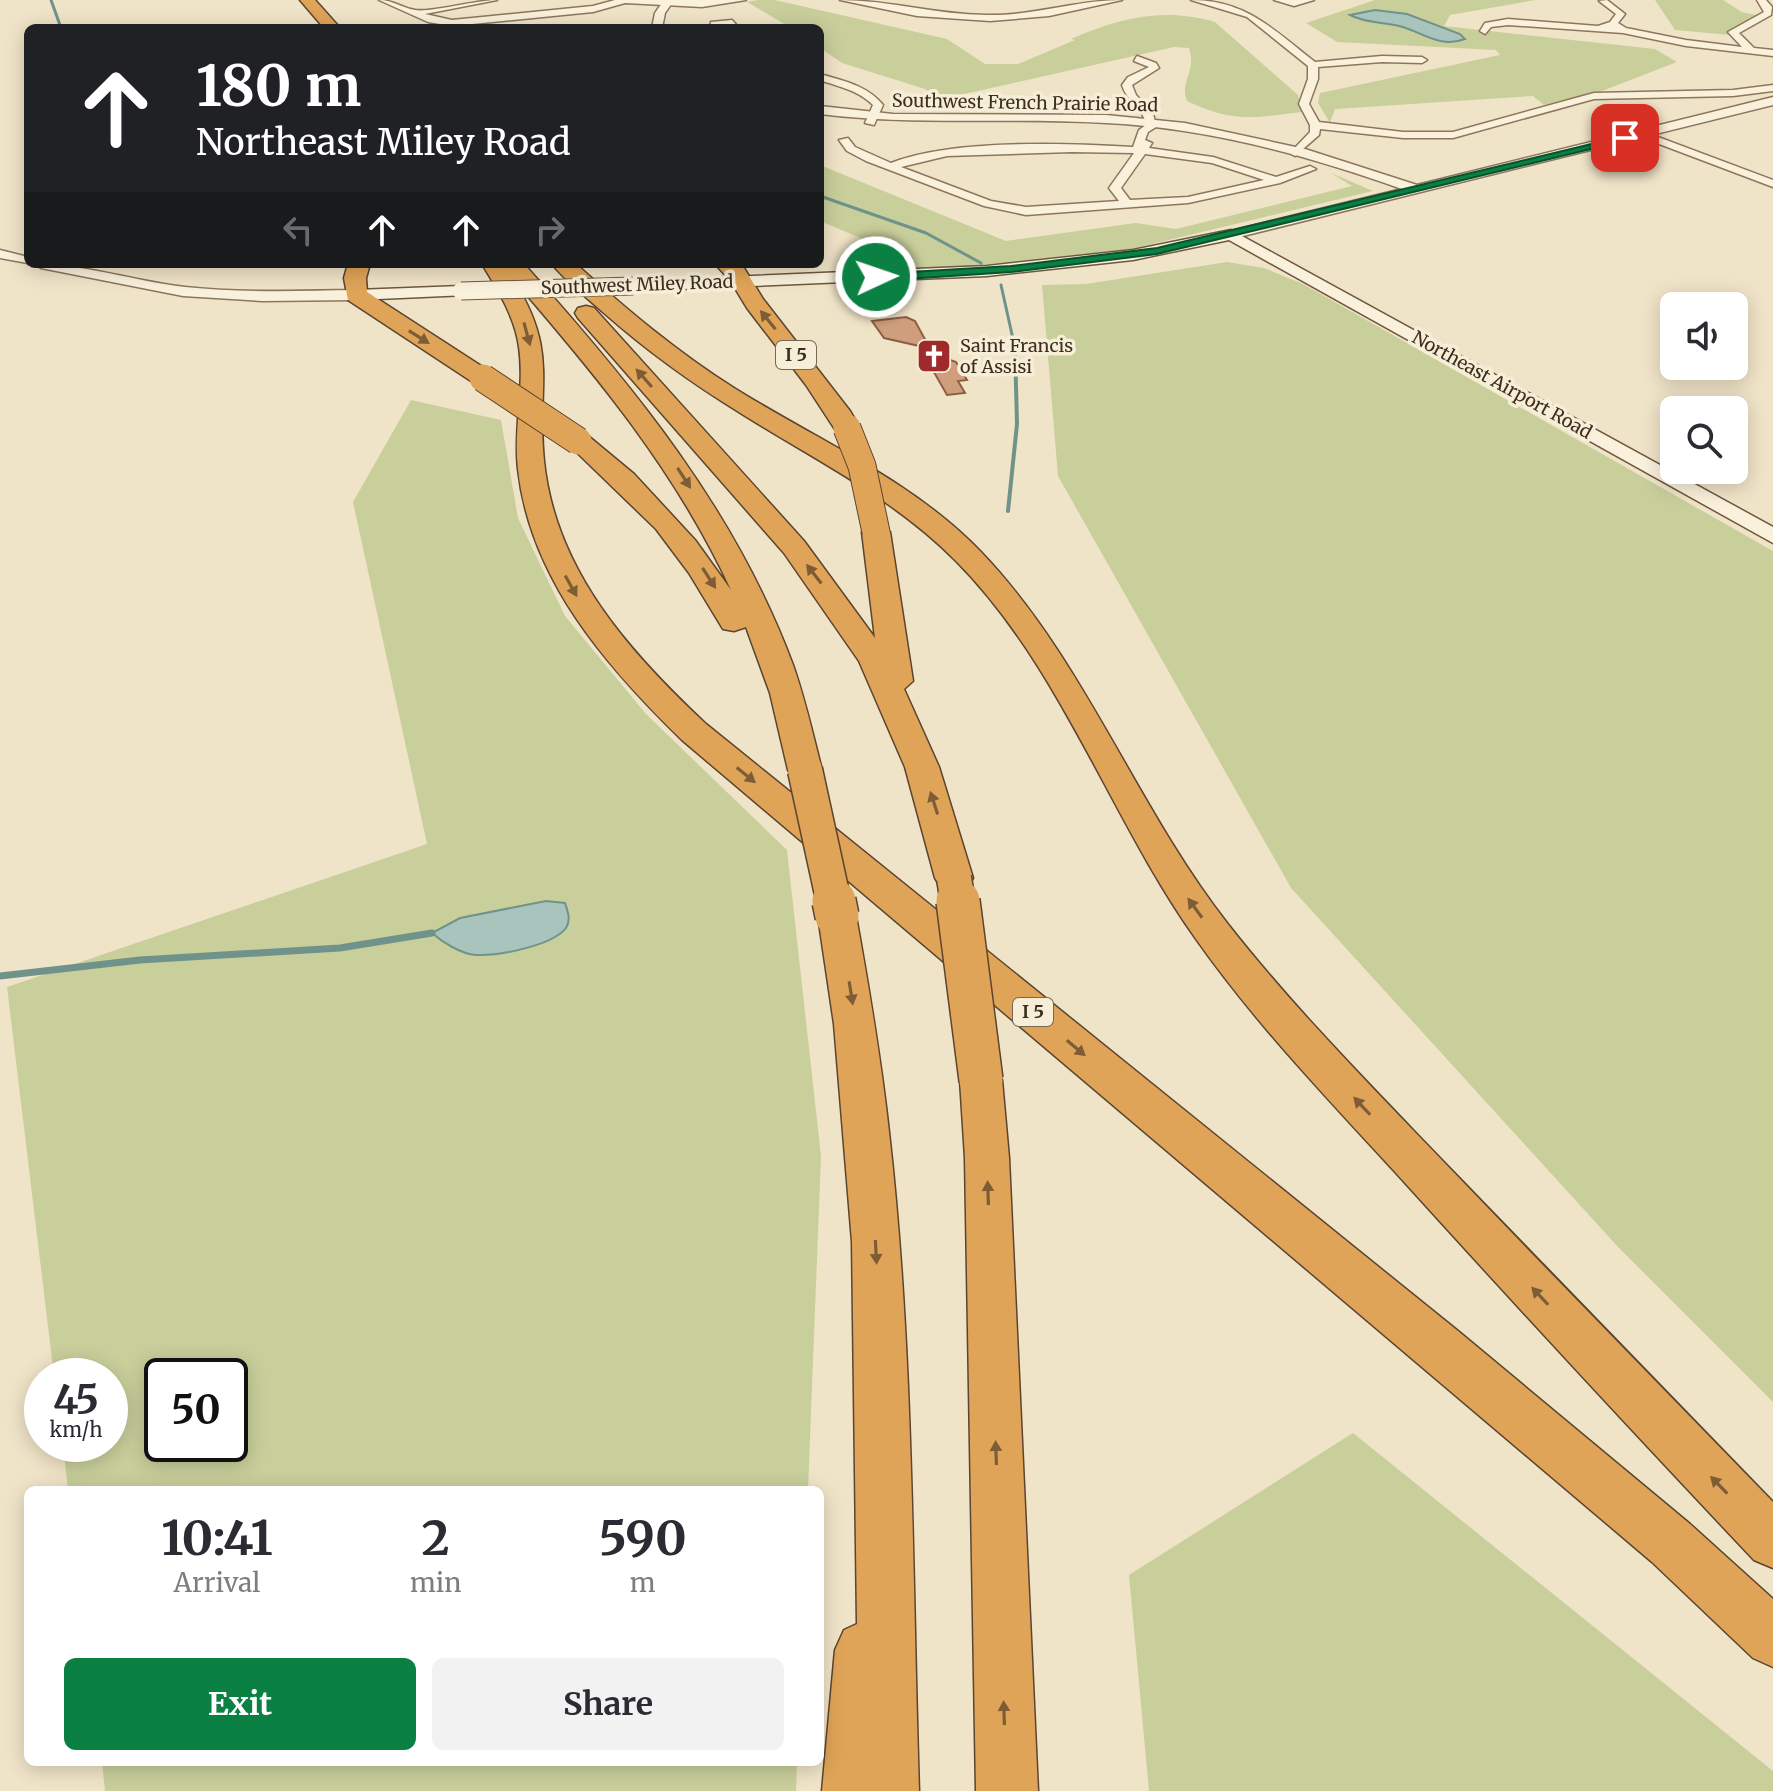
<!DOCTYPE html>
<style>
:root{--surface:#fff;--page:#f2f2f3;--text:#2b2b33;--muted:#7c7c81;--accent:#0b8043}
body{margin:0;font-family:Merriweather,serif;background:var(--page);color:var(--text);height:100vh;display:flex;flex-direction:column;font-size:30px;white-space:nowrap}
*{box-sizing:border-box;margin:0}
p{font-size:26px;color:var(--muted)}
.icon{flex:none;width:44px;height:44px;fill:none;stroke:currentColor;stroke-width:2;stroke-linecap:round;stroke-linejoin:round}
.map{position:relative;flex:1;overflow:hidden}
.sheet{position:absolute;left:24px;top:1486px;width:800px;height:280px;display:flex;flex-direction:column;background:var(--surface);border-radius:12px;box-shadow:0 4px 20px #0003}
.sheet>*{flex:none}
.guide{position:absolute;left:24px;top:24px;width:800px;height:244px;border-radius:12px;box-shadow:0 4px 20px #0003;background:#202124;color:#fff;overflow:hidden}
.fabs{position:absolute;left:1660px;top:292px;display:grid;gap:16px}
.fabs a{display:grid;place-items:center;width:88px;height:88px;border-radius:12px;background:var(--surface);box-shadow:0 4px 20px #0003;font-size:40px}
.speed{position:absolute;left:24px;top:1358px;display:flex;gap:16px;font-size:40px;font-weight:700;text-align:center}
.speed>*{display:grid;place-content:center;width:104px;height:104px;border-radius:50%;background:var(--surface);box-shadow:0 4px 20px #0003;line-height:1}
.speed small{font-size:20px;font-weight:400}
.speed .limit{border:4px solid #111;border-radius:12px;background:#fff;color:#111}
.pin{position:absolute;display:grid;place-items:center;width:68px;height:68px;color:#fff;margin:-34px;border-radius:16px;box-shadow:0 4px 12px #0006}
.me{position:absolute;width:88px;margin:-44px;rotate:87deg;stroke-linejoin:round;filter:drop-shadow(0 0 6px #0008)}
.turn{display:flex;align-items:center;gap:28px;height:168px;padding:0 40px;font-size:36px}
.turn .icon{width:104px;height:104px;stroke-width:2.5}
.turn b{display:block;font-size:56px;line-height:68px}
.lanes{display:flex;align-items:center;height:76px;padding:0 40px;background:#0003;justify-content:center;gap:40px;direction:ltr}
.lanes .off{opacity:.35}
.eta{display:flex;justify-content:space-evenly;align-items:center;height:136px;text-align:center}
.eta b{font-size:48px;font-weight:700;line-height:56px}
.cta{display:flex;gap:16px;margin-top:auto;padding:16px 40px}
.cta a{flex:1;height:92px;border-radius:12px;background:var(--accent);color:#fff;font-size:32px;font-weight:700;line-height:92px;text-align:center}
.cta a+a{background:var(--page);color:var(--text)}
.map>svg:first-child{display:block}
.green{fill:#c9cf9b;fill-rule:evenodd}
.water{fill:#a9c4bc;stroke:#6f938a;stroke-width:2}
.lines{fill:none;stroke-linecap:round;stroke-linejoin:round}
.stream-far2{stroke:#6f938a;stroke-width:3}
.stream-far1{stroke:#6f938a;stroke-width:4}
.stream{stroke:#6f938a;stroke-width:7}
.building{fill:#cf9f7d;stroke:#8d5f41;stroke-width:2}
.minor-casing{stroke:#8d765c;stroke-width:3}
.tertiary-casing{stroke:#8d765c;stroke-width:3}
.secondary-casing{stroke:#6f573f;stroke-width:3}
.motorway-casing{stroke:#5b4430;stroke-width:3}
.minor{fill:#faf1dc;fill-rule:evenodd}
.tertiary{fill:#faf1dc;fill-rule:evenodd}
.secondary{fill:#faf1dc;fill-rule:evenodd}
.motorway{fill:#e0a458;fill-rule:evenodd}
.secondary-bridge-casing{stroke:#6f573f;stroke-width:19;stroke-linecap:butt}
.motorway-bridge-far2-casing{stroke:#5b4430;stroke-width:29;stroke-linecap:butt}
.motorway-bridge-far1-casing{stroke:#5b4430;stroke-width:37;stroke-linecap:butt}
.motorway-bridge-casing{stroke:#5b4430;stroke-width:46;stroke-linecap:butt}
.secondary-bridge{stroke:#faf1dc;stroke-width:17}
.motorway-bridge-far2{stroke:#e0a458;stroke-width:27}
.motorway-bridge-far1{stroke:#e0a458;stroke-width:34}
.motorway-bridge{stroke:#e0a458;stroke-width:43}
.oneway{fill:#7e5d36}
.route{fill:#0b8043;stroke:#07532c;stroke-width:2}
.labels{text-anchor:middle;stroke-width:7;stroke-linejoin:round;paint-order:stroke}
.far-street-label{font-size:18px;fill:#3d2e20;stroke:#f7eed8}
.far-poi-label{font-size:18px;fill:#3d2e20;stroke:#f7eed8;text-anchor:start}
.shield{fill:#f7eed8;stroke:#756857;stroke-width:2}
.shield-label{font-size:18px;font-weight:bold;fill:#3d2e20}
</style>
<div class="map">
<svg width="1773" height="1791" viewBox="0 0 1773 1791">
<rect width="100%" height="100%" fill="#f0e4c8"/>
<!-- green -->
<g class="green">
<path d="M 758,0 L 775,0 L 947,39 L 985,64 L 1018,64 L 1075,40 L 1071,39 C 1119,18 1164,7 1215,22 L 1298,95 L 1302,112 C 1252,118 1234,123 1187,101 C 1179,81 1197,72 1189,48 L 1174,47 L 942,99 L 925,89 L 842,63 L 820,48 L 820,28 L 791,28 L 747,2 Z"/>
<polygon points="1375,0 1536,0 1450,15 1444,26 1655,49 1677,62 1602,91 1544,105 1533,96 1335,109 1330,123 1318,103 1320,93 1500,55 1496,50 1337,42 1306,23"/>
<polygon points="1655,0 1723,0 1742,12 1760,16 1731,29 1730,35 1675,30"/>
<polygon points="820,165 1006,241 1136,223 1176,229 1352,186 1331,173 1373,191 1131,249 963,267 889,271 879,246 820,221"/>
<polygon points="1227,262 1264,268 1303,284 1773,551 1773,1402 1619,1248 1291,888 1058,476 1042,285 1086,284"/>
<path d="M 411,400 L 501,420 L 518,518 L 565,616 L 646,714 L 787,850 L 821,1156 L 808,1490 L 68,1490 L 63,1444 L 110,1444 L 110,1376 L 54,1376 L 7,987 L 427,844 L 353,502 ZM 162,1376 L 230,1376 L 230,1444 L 162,1444 Z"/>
<polygon points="1353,1433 1773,1771 1773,1791 1149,1791 1129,1575"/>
<polygon points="102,1762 797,1762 796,1791 105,1791"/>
</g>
<!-- water -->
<g class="water">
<path d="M 1375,10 L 1407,14 L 1460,34 L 1465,39 C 1439,49 1421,31 1399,26 C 1382,22 1365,23 1350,15 Z"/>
<path d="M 546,901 L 565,903 C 568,912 571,920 566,928 C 552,946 498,956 476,955 C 461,954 442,942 432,933 L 460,918 Z"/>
</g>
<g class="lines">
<!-- stream-far2 -->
<g class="stream-far2">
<polyline points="51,0 61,28"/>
<polyline points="820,196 926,233 981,263"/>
<polyline points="1001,285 1015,348"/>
</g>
<!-- stream-far1 -->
<polyline class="stream-far1" points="1008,511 1017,424 1015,346"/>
<!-- stream -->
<polyline class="stream" points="0,976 140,960 340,948 432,933"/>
</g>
<!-- building -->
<polygon class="building" points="906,317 915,321 927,343 938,346 945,358 956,362 967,380 958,381 965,393 947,395 919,346 884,338 872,321"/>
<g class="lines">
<!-- minor casing -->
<g class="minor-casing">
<g id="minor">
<path d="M 379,0 C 393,0 402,8 415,10 C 428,13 476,0 497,0 L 425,14 L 452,20 L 593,6 L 615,0 L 746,0 L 702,7 L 625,3 L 593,12 L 452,26 L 428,22 Z"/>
<path d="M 840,0 C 889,0 938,15 987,15 C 1033,16 1077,0 1122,0 L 1049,16 L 990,21 L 917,16 Z"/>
<path d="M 1191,0 C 1246,0 1274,30 1315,62 L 1382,56 L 1422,57 L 1427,60 L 1422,63 L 1382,62 L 1318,67 L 1318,79 L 1309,104 L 1319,122 L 1403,132 L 1453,132 L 1594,93 L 1733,90 L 1773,85 L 1773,91 L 1733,96 L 1594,99 L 1453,138 L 1403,138 L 1320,129 L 1319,135 L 1295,156 L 1290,153 L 1310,132 L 1310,125 L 1299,104 L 1308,79 L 1308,66 L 1247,17 Z"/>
<polygon points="1274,0 1314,0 1294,6"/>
<polygon points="1607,0 1625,14 1618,23 1626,28 1686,40 1742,47 1728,32 1764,12 1757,0 1766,0 1772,7 1771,15 1739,33 1754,48 1773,50 1773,56 1686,46 1623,33 1508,25 1491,27 1485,34 1480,31 1485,23 1508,19 1598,26 1610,22 1616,14 1599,1"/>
<polygon points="732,20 739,28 710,28 711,22"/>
<path d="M 1137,56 L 1156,63 L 1159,68 L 1132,85 L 1136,95 L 1153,113 L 1156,127 L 1148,132 L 1145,140 L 1152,143 L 1149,148 L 1213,157 L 1276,177 L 1310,166 L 1316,169 L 1280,183 L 1188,203 L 1026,215 L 984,206 L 866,161 L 847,151 L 839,140 L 848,138 L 855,147 L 891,163 C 952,139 1067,143 1133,147 L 1139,130 L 1146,125 C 1144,108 1127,102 1122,85 L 1128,77 L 1149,67 L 1134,61 ZM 1072,152 L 1134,153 L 1109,188 L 1119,201 L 1026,207 L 991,201 L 901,167 L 947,156 ZM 1145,154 L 1212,163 L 1264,180 L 1188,197 L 1130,200 L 1121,188 Z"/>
<path d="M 820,74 C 843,81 867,85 883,105 L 874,125 L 865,123 L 873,105 C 858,90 839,87 820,80 Z"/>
<polygon points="1642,131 1773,180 1773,187 1638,136 1638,132"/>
</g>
</g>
<!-- tertiary casing -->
<g class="tertiary-casing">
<g id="tertiary">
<polygon points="664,0 674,0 665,13 662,28 652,28 655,13"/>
<path d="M 1773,97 L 1773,105 L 1231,239 L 1226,238 L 1226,232 L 1402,189 C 1306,155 1208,128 1106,123 C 1010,117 915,126 820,114 L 820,106 L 893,114 L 1106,115 L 1185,123 L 1305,149 L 1417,185 Z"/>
<polygon points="0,250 28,257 28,264 33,264 0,258"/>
<path d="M 34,264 C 85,264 134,281 185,287 C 242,293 299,291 356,290 L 364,295 L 356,300 L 262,301 L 183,296 L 41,268 Z"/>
</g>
</g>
<!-- secondary casing -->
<g class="secondary-casing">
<g id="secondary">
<polygon points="1231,230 1773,527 1773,543 1229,240 1133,260 987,276 633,291 624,286 633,281 987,266 1133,250"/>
<polygon points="461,286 470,291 467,295 356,300 347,295 356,290"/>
</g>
</g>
<!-- motorway casing -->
<g class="motorway-casing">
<g id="motorway">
<polygon points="300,0 315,0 340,28 324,28"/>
<polygon points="348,264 370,264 366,278 367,292 492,373 495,378 492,383 474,383 348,300 344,278"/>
<path d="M 482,264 L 524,264 C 633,386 735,509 793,665 C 805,699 813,735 822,770 L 817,778 L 805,782 L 793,778 L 788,770 L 770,693 L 746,627 L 734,631 L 723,629 L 689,573 L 656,529 L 565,441 L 569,435 L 587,435 L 634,474 L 695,540 L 731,590 C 677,472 597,376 513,279 C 560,354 536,383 544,461 C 555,570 629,652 706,724 L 1458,1331 L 1690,1524 L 1773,1599 L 1773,1667 L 1753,1658 L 1652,1562 L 682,740 C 606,666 530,579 518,469 C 513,428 525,388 519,347 C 515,317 498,290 482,264 Z"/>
<path d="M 552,264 L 576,264 C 626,309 677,352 734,388 C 817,440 912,480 981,552 C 1085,661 1135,805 1227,923 C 1292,1006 1366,1081 1438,1156 C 1549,1272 1661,1387 1773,1502 L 1773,1568 L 1754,1560 C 1637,1436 1521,1311 1406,1184 C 1334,1105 1258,1027 1196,939 C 1110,818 1062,668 956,561 C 894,498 815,460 742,414 C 693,384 647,351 604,313 C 587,298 567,282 552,264 Z"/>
<polygon points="715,264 740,264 744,268 763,299 850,411 860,428 856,434 838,434 806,385 747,308 730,280"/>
<polygon points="586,306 594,308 804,541 875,638 862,532 866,526 876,523 886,526 890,532 913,681 904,689 939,767 973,878 967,888 954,892 941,888 935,878 905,767 859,661 784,553 578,318 575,313 578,308"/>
<path d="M 837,901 L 851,906 L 856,916 C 869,988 881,1059 889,1132 C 914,1350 912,1571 919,1791 L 822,1791 L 835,1650 L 844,1630 L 857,1624 L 852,1242 L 834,1024 L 818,916 L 823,906 Z"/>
<polygon points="981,1062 996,1067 1002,1080 1009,1158 1038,1791 976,1791 965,1158 960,1080 966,1067"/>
</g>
</g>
<!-- minor -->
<use href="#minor" class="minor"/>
<!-- tertiary -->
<use href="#tertiary" class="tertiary"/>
<!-- secondary -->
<use href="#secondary" class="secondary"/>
<!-- motorway -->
<use href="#motorway" class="motorway"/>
<!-- secondary-bridge casing -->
<g class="secondary-bridge-casing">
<polyline id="secondary-bridge" points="461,291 633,286"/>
</g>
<!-- motorway-bridge-far2 casing -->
<g class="motorway-bridge-far2-casing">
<g id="motorway-bridge-far2">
<polyline points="483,378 578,441"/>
<polyline points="847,428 862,466 876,532"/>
</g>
</g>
<!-- motorway-bridge-far1 casing -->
<g class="motorway-bridge-far1-casing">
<g id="motorway-bridge-far1">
<polyline points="805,770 834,903"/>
<polyline points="954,878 958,903"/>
</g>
</g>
<!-- motorway-bridge casing -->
<g class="motorway-bridge-casing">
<g id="motorway-bridge">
<polyline points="834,901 837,916"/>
<polyline points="958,901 981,1080"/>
</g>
</g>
<!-- secondary-bridge -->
<use href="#secondary-bridge" class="secondary-bridge"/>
<!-- motorway-bridge-far2 -->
<use href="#motorway-bridge-far2" class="motorway-bridge-far2"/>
<!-- motorway-bridge-far1 -->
<use href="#motorway-bridge-far1" class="motorway-bridge-far1"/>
<!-- motorway-bridge -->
<use href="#motorway-bridge" class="motorway-bridge"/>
</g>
<!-- one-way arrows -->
<defs><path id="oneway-solid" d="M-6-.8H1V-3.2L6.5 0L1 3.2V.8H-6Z" transform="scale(2)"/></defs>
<g class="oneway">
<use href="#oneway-solid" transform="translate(768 320) rotate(-129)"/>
<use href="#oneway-solid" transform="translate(527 334) rotate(75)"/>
<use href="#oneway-solid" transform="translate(419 337) rotate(32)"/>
<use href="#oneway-solid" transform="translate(644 378) rotate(-131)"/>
<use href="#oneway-solid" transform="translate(684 478) rotate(57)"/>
<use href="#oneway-solid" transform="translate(814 574) rotate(-128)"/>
<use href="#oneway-solid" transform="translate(709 578) rotate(57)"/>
<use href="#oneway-solid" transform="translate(571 586) rotate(61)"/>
<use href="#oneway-solid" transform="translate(746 775) rotate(39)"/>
<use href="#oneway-solid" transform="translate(934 803) rotate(-108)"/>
<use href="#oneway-solid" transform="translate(1195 908) rotate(-126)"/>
<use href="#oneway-solid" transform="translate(851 993) rotate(81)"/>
<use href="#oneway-solid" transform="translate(1076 1048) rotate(40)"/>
<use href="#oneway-solid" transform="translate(1362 1106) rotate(-133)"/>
<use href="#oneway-solid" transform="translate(988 1193) rotate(-92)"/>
<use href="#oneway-solid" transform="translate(876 1252) rotate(87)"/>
<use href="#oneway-solid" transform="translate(1540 1296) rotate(-133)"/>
<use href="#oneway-solid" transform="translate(996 1453) rotate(-92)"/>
<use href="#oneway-solid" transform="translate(1719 1485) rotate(-134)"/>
<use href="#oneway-solid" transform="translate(1004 1713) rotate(-92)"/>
</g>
<!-- route -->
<polygon class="route" points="1625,136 1628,140 1157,254 1011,272 876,281 871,277 876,274 1011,266 1157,248"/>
<!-- icons -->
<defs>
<g id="church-square" transform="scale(1.8)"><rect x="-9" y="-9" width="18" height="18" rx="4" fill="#9e2a2b" stroke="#f7eed8"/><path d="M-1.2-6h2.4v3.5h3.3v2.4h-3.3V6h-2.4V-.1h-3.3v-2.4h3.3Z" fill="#fff"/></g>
</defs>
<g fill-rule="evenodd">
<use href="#church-square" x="934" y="356"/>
</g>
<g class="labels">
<!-- far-street labels -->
<g class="far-street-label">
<text transform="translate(1025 103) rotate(1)" y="6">Southwest French Prairie Road</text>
<text transform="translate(637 285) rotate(-2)" y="6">Southwest Miley Road</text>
<text transform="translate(1502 385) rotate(29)" y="6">Northeast Airport Road</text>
</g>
<!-- far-poi labels -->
<g class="far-poi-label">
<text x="960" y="352">Saint Francis<tspan x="960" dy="21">of Assisi</tspan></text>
</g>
<!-- shield labels -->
<g class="shield">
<rect x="776" y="341" width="40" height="28" rx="6"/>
<rect x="1013" y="998" width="40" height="28" rx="6"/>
</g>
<g class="shield-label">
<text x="796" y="361">I 5</text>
<text x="1033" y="1018">I 5</text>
</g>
</g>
</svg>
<div class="fabs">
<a><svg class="icon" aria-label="sound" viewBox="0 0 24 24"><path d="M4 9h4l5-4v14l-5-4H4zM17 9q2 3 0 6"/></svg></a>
<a><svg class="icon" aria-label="search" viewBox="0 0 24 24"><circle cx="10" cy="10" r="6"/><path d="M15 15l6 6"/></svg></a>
</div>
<div class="speed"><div>45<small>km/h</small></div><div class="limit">50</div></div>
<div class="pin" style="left:1625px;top:138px;background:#d93025"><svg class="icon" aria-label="arrive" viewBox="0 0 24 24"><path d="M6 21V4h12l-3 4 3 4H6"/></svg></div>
<svg class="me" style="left:876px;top:277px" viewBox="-20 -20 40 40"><circle r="17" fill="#0b8043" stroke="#fff" stroke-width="3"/><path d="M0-11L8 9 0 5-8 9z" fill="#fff"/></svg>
<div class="guide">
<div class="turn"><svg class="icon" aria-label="ahead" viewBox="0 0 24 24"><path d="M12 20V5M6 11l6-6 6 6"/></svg><div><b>180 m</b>Northeast Miley Road</div></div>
<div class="lanes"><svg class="icon off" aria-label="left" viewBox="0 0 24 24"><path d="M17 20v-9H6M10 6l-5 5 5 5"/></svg><svg class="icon" aria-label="ahead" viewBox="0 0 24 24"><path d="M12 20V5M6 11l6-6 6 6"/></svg><svg class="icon" aria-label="ahead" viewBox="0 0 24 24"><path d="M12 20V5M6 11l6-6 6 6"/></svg><svg class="icon off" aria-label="right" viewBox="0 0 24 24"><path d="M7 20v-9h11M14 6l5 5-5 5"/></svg></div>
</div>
<section class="sheet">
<div class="eta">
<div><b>10:41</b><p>Arrival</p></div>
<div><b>2</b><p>min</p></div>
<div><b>590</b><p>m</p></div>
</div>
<div class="cta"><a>Exit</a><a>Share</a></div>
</section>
</div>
